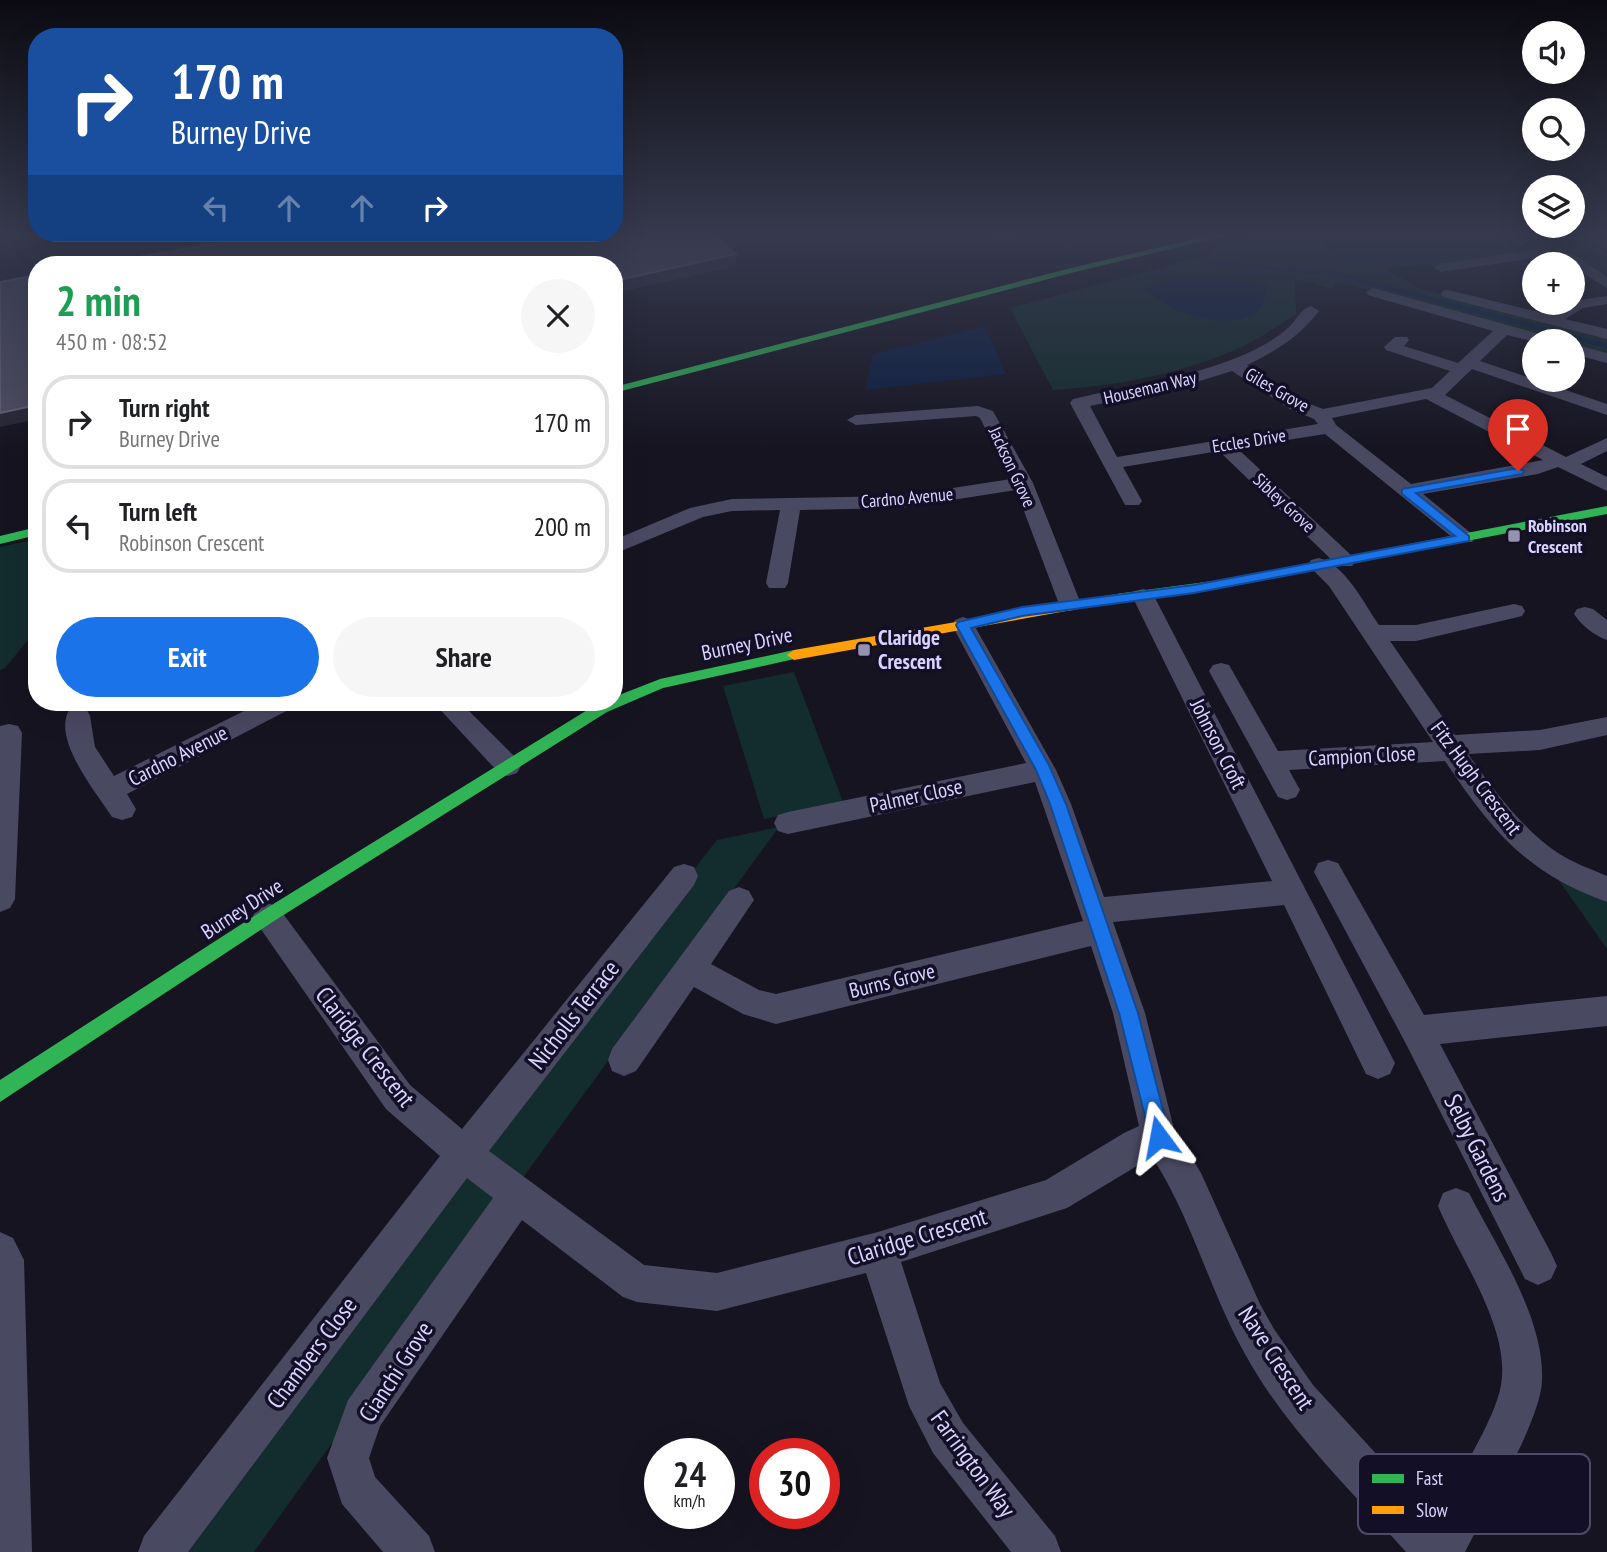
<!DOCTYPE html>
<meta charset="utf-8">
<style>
:root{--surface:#fff;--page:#f6f6f6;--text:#202124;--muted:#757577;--line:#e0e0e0;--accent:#1a73e8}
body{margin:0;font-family:"PT Sans Narrow",sans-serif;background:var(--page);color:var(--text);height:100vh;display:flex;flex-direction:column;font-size:26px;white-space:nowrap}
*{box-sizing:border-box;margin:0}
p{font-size:23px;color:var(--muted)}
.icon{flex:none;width:38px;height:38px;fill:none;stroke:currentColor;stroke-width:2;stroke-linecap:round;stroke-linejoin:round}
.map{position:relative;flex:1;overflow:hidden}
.sheet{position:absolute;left:28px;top:256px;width:595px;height:455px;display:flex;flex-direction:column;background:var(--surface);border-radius:28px;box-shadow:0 7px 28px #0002}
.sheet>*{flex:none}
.top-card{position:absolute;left:28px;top:28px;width:595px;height:214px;border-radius:28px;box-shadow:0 7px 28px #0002;background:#1a4fa0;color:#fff;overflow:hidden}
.fabs{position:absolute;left:1522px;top:21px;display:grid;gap:14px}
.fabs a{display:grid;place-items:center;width:63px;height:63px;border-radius:50%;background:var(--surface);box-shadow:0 7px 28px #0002;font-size:35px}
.speed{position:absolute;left:644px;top:1438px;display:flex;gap:14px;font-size:35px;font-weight:700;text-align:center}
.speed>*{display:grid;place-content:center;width:91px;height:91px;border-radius:50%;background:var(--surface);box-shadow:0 7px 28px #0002;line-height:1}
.speed small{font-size:18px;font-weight:400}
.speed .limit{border:10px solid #d22;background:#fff;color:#111}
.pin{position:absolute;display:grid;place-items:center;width:60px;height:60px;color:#fff;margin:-72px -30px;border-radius:50% 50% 50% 0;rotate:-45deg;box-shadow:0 0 7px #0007}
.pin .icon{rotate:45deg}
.me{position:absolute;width:77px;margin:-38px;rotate:347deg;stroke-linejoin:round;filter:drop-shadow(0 0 5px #0008)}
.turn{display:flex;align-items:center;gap:24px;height:147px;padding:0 28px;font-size:32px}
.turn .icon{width:91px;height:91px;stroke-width:2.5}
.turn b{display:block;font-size:49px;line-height:60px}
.lanes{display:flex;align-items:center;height:66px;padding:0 28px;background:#0003;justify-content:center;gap:35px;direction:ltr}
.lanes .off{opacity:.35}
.round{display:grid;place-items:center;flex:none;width:74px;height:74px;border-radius:37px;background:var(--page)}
.overview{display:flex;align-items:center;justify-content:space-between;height:119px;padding:0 28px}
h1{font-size:42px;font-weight:700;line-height:52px;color:#1e9e55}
.button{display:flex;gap:14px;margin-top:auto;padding:14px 28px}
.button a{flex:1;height:80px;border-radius:42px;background:var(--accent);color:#fff;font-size:28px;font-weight:700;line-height:80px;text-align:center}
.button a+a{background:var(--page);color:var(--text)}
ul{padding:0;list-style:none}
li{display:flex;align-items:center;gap:21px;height:94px;margin:0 14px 10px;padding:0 14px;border:4px solid var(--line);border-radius:28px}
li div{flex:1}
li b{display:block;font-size:26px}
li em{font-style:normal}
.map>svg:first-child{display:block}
.green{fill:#132c2d}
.water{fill:#0b1e41}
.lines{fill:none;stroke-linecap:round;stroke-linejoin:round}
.stream{stroke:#0b1e41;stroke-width:4.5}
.street{fill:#4a4962;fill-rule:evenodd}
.fast{fill:#30b455;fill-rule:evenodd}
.slow{fill:#ff9f0a;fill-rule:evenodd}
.shaded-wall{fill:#282635}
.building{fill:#504e63;stroke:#66637b;stroke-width:2}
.route{fill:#1a73e8;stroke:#114b97;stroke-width:2}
.poi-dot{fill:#9591b1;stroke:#130f26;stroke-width:2.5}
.labels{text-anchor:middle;stroke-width:7;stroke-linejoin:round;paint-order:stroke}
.far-street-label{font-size:18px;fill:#d9d4ff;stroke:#130f26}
.far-poi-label{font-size:18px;font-weight:bold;fill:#d9d4ff;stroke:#130f26;text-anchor:start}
.poi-label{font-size:21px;font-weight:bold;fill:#d9d4ff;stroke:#130f26;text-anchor:start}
.street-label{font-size:21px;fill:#d9d4ff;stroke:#130f26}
.near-street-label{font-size:24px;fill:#d9d4ff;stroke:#130f26}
.key{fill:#130f26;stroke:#4e4a67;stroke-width:2}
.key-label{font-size:19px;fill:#d9d4ff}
</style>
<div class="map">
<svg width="1607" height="1552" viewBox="0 0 1607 1552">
<rect width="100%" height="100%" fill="#161421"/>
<!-- green -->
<g class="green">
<path d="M 1306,234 L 1578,234 L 1607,253 L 1607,277 L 1563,252 L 1441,270 L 1427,263 L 1386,269 L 1418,288 L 1607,336 L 1607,353 L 1573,344 L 1573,341 L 1562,341 L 1366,289 L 1337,283 L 1332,289 L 1297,279 L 1295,283 L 1296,314 C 1280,324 1263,337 1246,345 C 1187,373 1117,386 1053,390 L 1010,308 L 1217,253 L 1214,249 L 1258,238 Z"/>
<polygon points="36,539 37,629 5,668 0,670 0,547"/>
<polygon points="794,672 843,802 764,819 723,686"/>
<polygon points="779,827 519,1183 473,1151 717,840"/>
<polygon points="1558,879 1607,901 1607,949"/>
<polygon points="465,1165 509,1196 254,1552 164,1552"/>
</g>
<!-- water -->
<g class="water">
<path d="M 1459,234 C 1481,234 1512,228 1529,246 C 1505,257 1367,266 1341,258 C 1333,256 1328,253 1324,246 L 1324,242 L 1331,240 Z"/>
<path d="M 1193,277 L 1262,283 L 1267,287 C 1265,296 1264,307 1257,312 C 1229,332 1166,314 1146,289 L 1159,281 Z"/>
<polygon points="985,326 1006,374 865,390 873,354"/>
</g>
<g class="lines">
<!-- stream -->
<g class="stream">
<polyline points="967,234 1032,243 1072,245"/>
<polyline points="1208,262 1338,274 1607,346"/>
</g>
<!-- street -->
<g class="street">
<polygon points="1584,234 1599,234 1607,240 1607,250"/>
<polygon points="1547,248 1576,256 1607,277 1607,288 1573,267 1573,264 1547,256 1441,272 1434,268 1441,264"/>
<path d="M 1373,288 L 1554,338 L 1556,341 L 1535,342 L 1507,335 L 1480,361 L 1607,404 L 1607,415 L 1472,369 L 1445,395 L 1566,457 L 1607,438 L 1607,451 L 1581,464 L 1607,477 L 1607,491 L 1558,467 L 1538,474 L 1423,494 L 1472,534 L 1475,538 L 1472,542 L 1458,542 L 1325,434 L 1237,448 L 1352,556 L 1356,561 L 1352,566 L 1338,566 L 1219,451 L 1123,467 L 1142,501 L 1139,505 L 1125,505 L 1070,403 L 1073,399 C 1128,386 1183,379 1236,358 C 1254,351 1273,341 1288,328 C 1296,321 1300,309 1311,306 L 1319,311 C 1299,337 1276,351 1247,365 L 1302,401 L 1323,409 L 1432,388 L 1450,371 L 1386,350 L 1384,347 L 1395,337 L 1407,337 L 1409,340 L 1404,346 L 1458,363 L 1493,331 L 1368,295 L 1366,292 ZM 1232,371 L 1290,409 L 1314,419 L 1318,424 L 1117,457 L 1090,406 L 1177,388 ZM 1426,399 L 1543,460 L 1411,484 L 1336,425 L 1332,418 Z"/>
<polygon points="1448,290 1551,315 1573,301 1607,296 1607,304 1583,308 1565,319 1607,329 1607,339 1443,297 1441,294 1443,291"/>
<polygon points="1573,344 1607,353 1607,363 1573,354"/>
<polygon points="978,406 993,411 1033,483 1081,604 1078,609 1070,611 1062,609 1059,604 1016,490 901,508 800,510 788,583 785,588 769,588 766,583 780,510 732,511 703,517 614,554 614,540 690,508 732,499 901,496 1011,479 980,418 976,416 856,425 847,420 856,415"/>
<path d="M 1319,558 C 1346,565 1364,604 1379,625 L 1416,625 L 1514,604 L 1522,606 L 1525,611 L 1522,616 L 1514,618 L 1416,641 L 1390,641 L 1455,735 L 1540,730 L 1607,717 L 1607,735 L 1540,750 L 1468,754 C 1493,789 1522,829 1558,853 C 1573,863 1591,869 1607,876 L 1607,902 C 1527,874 1491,830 1445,761 L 1289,770 L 1300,790 L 1296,797 L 1287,800 L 1278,797 L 1209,671 L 1213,665 L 1221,663 L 1229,665 L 1278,751 L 1433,742 L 1329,586 L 1308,565 L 1311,560 Z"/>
<path d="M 1143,589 L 1151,591 L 1154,596 L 1395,1063 L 1390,1074 L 1378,1079 L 1366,1074 L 1284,905 L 1113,922 L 1145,1013 L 1174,1129 L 1201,1173 L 1260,1304 L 1274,1329 L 1313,1385 L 1435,1518 C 1454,1483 1495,1421 1501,1385 C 1511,1328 1459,1257 1438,1206 L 1443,1193 L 1456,1188 L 1469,1193 C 1497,1248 1545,1318 1542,1381 C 1540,1423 1485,1512 1465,1552 L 1406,1552 C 1350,1489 1286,1429 1245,1354 C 1209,1290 1192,1218 1152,1157 L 1067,1208 L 901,1262 L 940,1383 L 963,1423 L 1055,1536 L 1061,1552 L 1011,1552 L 933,1453 L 909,1406 L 866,1273 L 717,1311 L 637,1302 L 623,1297 L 522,1220 L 380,1426 L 369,1458 L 375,1477 L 429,1536 L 435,1552 L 383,1552 L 342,1504 L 327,1458 L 348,1400 L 493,1198 L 467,1178 L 188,1552 L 138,1552 L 144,1536 L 440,1156 L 386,1109 L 258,925 L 253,916 L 258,907 L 268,903 L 278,907 L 410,1085 L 462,1129 L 674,867 L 684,864 L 694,867 L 698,876 L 694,885 L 489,1151 L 644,1265 L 717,1273 L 878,1232 L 1046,1180 L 1124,1133 L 1139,1126 L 1113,1013 L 1091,946 L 776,1024 L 743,1014 L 694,987 L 636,1071 L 624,1076 L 612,1071 L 608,1060 L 612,1049 L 729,891 L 739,887 L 749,891 L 754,900 L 711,964 L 759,990 L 776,994 L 1083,921 L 1035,782 L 788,834 L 778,831 L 774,823 L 778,815 L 788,812 L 1026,763 L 952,625 L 955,620 L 963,617 L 971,620 L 974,625 L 1056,770 L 1071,804 L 1104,897 L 1272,881 L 1132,596 L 1135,591 Z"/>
<path d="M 1585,607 L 1593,609 L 1607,620 L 1607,640 C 1595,636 1581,625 1574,614 L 1577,609 Z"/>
<path d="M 262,702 L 295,702 L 292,708 L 127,794 L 136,809 L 132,817 L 122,820 L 112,817 C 96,792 52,740 69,710 L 78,707 L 87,710 L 90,716 L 95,747 L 114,776 Z"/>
<polygon points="433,702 460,702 517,759 521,766 517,773 508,776 499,773"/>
<polygon points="9,724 18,726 22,733 15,899 10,908 0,912 0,726"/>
<polygon points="1328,860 1338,863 1424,1015 1607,996 1607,1026 1440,1044 1551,1253 1557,1266 1551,1279 1538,1285 1525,1279 1405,1042 1314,872 1318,863"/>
<polygon points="0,1232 13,1238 24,1260 32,1552 0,1552"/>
</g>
<!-- fast -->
<g class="fast">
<polygon points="1216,234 1232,234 1075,272 614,393 614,387 1071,268"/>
<polygon points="1607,506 1607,514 1228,587 1123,601 1116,597 1123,593 1228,579"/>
<polygon points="37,527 37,535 0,544 0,536"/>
<polygon points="794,650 799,652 801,655 799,658 663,688 607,712 274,921 0,1102 0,1080 262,911 597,704 614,702 614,697 660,679"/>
</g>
<!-- slow -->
<polygon class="slow" points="1123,593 1130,597 1128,600 794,660 787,655 794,650"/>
</g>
<!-- shaded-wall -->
<g class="shaded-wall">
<polygon points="736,254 737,266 614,293 614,281"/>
<polygon points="37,405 37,419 0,427 0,413"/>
</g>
<!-- building -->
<g class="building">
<polygon points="268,234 712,234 736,254 614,281 614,264 99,264"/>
<polygon points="37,275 37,405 0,413 0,282"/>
</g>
<!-- sky -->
<linearGradient id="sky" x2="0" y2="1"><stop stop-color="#0c0b12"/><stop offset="0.52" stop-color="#363a4e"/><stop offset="1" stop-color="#363a4e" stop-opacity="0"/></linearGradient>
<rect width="1607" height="452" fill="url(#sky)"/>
<!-- route -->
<polygon class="route" points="1518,468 1524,471 1522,474 1416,493 1469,536 1469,541 1194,593 1022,616 971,628 1049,765 1066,804 1138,1013 1170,1137 1166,1144 1159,1148 1152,1144 1119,1013 1050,804 1036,770 956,625 958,622 1022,607 1194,585 1455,536 1402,494 1402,489"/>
<!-- markers -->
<g class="poi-dot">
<rect x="1507" y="529" width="14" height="14" rx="3.5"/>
<rect x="857" y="643" width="14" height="14" rx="3.5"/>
</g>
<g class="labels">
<!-- far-street labels -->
<g class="far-street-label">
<text transform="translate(1150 388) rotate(-13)" y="6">Houseman Way</text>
<text transform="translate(1277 390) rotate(30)" y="6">Giles Grove</text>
<text transform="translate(1249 441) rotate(-9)" y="6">Eccles Drive</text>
<text transform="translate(1012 467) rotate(65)" y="6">Jackson Grove</text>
<text transform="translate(907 498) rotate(-5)" y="6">Cardno Avenue</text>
<text transform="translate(1284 503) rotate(43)" y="6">Sibley Grove</text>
</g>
<!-- far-poi labels -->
<g class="far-poi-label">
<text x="1528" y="532">Robinson<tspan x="1528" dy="21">Crescent</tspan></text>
</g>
<!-- poi labels -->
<g class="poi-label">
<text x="878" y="645">Claridge<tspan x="878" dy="24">Crescent</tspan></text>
</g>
<!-- street labels -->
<g class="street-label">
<text transform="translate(747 644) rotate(-12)" y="7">Burney Drive</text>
<text transform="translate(1218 744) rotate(63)" y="7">Johnson Croft</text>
<text transform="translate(178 756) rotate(-27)" y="7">Cardno Avenue</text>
<text transform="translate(1362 756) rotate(-3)" y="7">Campion Close</text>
<text transform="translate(1476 778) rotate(53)" y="7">Fitz Hugh Crescent</text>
<text transform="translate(916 796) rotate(-12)" y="7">Palmer Close</text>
<text transform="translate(242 909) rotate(-33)" y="7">Burney Drive</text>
<text transform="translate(892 981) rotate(-14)" y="7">Burns Grove</text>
</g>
<!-- near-street labels -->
<g class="near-street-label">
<text transform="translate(574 1015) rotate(-52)" y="8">Nicholls Terrace</text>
<text transform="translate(365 1047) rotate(52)" y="8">Claridge Crescent</text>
<text transform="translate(1477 1148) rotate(63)" y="8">Selby Gardens</text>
<text transform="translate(917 1237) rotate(-17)" y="8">Claridge Crescent</text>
<text transform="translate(312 1353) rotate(-53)" y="8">Chambers Close</text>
<text transform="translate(1276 1358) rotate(57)" y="8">Nave Crescent</text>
<text transform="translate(396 1372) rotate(-57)" y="8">Cianchi Grove</text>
<text transform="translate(973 1464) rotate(54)" y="8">Farrington Way</text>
</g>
</g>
<!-- legend -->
<rect x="1358" y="1454" width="232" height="80" rx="10" class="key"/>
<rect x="1372" y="1474" width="32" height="9" fill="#30b455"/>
<rect x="1372" y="1506" width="32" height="8" fill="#ff9f0a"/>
<g class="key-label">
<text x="1416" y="1485">Fast</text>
<text x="1416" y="1517">Slow</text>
</g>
</svg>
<div class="fabs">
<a><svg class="icon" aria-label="sound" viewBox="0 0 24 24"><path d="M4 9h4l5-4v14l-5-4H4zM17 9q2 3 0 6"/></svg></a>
<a><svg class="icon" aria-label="search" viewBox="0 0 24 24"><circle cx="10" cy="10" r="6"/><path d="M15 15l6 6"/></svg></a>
<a><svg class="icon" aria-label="layers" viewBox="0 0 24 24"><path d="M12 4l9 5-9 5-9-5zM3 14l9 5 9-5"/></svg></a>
<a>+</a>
<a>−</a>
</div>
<div class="speed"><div>24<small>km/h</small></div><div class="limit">30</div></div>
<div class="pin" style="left:1518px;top:471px;background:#d93025"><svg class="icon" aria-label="arrive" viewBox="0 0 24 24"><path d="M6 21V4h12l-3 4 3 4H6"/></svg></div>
<svg class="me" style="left:1159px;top:1137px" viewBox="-20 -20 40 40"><path d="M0-17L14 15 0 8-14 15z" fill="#1a73e8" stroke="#fff" stroke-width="4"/></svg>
<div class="top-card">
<div class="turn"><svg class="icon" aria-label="right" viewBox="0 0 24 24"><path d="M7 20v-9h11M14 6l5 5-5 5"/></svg><div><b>170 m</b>Burney Drive</div></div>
<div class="lanes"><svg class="icon off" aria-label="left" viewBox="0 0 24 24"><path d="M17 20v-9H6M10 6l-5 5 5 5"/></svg><svg class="icon off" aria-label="ahead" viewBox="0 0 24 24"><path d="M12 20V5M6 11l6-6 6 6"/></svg><svg class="icon off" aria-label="ahead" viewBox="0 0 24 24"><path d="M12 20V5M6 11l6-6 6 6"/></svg><svg class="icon" aria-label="right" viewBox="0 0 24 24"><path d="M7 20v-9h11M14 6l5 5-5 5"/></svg></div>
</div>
<section class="sheet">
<div class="overview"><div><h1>2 min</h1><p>450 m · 08:52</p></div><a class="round"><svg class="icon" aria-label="close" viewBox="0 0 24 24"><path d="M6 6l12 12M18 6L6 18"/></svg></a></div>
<ul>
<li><svg class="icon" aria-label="right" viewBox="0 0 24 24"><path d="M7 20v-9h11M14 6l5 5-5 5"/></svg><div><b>Turn right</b><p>Burney Drive</p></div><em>170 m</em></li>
<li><svg class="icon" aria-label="left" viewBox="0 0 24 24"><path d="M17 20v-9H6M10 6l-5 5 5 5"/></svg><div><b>Turn left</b><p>Robinson Crescent</p></div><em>200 m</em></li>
</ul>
<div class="button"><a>Exit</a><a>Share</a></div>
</section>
</div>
